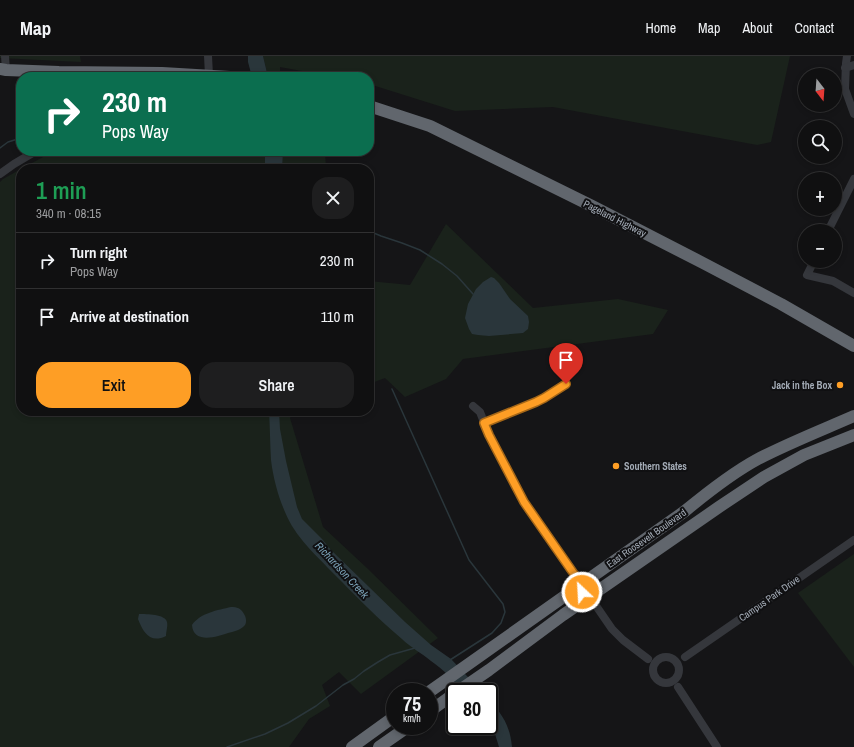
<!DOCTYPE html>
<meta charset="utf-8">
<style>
:root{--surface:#101011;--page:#1e1e1f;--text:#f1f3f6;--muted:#9c9d9f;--line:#303031;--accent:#fe9e25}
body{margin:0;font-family:"Archivo Narrow",sans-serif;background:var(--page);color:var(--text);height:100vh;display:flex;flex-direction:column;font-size:15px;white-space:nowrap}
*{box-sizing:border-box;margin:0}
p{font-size:13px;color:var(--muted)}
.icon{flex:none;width:22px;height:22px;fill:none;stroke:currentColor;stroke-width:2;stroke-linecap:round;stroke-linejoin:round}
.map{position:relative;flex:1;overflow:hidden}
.details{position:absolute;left:16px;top:108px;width:358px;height:252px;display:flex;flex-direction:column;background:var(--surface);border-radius:16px;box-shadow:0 2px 6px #0003,0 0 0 1px var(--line)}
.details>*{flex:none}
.banner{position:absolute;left:16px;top:16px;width:358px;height:84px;border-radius:16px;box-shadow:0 2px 6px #0003,0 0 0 1px var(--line);background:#0b6e4f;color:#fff;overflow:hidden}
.needle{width:26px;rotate:163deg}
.tools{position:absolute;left:798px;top:12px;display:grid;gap:8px}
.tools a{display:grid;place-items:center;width:44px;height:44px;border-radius:50%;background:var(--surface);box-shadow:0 2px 6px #0003,0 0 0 1px var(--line);font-size:20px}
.speed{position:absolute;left:386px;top:627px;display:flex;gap:8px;font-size:20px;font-weight:700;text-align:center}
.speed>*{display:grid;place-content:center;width:52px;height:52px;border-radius:50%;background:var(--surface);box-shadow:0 2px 6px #0003,0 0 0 1px var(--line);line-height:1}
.speed small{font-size:10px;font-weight:400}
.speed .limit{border:2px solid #111;border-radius:6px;background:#fff;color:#111}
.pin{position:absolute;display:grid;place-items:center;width:34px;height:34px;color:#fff;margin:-41px -17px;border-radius:50% 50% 50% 0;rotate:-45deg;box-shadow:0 0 4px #0007}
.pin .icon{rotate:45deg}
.me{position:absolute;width:44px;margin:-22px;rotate:335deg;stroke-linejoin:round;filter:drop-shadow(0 0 3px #0008)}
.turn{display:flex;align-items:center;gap:14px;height:84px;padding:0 20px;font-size:18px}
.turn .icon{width:52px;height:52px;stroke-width:2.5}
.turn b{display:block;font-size:28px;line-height:34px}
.round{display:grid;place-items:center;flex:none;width:42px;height:42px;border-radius:16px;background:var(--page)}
.overview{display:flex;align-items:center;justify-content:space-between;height:68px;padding:0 20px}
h1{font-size:24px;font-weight:600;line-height:30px;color:#1e9e55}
.primary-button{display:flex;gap:8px;margin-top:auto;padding:8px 20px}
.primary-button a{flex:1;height:46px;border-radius:16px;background:var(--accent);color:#111;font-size:16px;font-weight:600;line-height:46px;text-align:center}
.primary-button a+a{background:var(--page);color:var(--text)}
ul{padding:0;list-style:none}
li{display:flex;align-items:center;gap:12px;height:56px;padding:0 20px;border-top:1px solid var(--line)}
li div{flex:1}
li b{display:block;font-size:15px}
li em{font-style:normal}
header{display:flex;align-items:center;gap:24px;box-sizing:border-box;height:56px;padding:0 20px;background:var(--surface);border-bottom:1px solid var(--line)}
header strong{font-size:19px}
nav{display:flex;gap:22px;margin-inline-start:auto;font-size:14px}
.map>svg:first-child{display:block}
.green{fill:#1a221b}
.water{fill:#2a363b}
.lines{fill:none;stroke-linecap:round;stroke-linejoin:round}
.stream{stroke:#2a363b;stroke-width:1.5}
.minor{stroke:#35373c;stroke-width:8}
.highway{stroke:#61666d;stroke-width:12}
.route-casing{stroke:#a56718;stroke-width:10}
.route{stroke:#fe9e25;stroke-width:7}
.poi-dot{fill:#fe9e25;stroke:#101012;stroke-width:1.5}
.labels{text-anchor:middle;stroke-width:4;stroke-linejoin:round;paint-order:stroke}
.street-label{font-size:10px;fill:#a5adb8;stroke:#101012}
.poi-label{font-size:10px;font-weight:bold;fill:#a5adb8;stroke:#101012;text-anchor:end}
.water-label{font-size:11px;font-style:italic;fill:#7aa0b5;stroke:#101012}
</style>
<header>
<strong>Map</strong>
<nav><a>Home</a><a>Map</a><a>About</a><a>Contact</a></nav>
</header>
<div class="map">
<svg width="854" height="691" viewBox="0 0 854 691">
<rect width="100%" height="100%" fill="#151517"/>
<!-- green -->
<g class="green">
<polygon points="0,0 80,0 81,6 0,2"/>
<polygon points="263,0 790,0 771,86 757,89 553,51 455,55 369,28 369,21 334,21 280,11 280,21 268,21"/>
<polygon points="54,95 325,95 326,113 21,113"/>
<polygon points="21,113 21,355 294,355 290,362 323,471 368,513 438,582 361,638 339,616 322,629 330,650 309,663 289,691 0,691 0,126 3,123"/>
<polygon points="446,168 533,252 618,243 668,254 653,278 463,303 446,323 405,341 385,322 369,328 369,225 410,229"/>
<polygon points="854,498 854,611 798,537"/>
</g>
<!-- water -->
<g class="water">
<polygon points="248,0 263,0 268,21 252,21 248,6"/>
<polygon points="265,95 283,95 282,113 265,113"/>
<polygon points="491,221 494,222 499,227 510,243 528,260 529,266 528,273 523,277 489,280 478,279 472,278 469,273 465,262 468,248 476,233 483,226"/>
<path d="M 269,355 L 279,355 L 280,373 L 286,405 L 297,451 L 302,463 L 322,483 L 331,494 L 405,566 L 431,589 L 451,603 L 482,636 L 464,636 C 454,625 444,614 431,605 C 422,597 411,592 402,583 C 378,563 356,540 334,518 C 316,499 295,481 285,456 C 278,440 273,421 271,404 C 270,388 270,371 269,355 Z"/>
<path d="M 231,551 C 237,551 241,552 244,558 C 246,561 247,566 245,569 C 241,574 233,576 228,577 C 217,581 193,588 192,569 C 200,557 218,554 231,551 Z"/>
<path d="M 139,558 C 147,558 165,558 167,566 C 168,570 166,576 166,580 C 150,588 143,576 138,563 Z"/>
<path d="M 489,644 C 503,659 510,670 512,691 L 499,691 L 495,678 L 489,666 Z"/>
</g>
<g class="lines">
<!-- stream -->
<g class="stream">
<polyline points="0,92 8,86 21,82"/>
<polyline points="369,175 381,180 402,187 420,194 442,208 457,220 473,238"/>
<polyline points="392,333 469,504 503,548 505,556 501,567 492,577 450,604"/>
<polyline points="227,691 265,678 288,667 316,650 343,629 354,623 364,615 378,606 390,599 415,592"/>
</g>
<!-- minor -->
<g class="minor">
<polyline points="5,0 6,14"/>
<polyline points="208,0 209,19"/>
<polyline points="847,0 846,7 845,33 854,58"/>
<polyline points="845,12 854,9"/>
<polyline points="0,118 14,108 36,95"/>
<polyline points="828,175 854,123"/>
<polyline points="814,205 807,219 833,225 854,237"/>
<polyline points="473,350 480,356 489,379 524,446 581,528"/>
<polyline points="484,367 528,349 544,342 566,328"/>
<polyline points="590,541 612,573 623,584 648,603"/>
<circle cx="666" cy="614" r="13"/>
<polyline points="685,601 854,484"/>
<polyline points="678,631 717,691"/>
</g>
<!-- highway -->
<g class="highway">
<polyline points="0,13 6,14 59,16 162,17 230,21"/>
<polyline points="369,50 430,70 592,150 703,207 781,248 854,290"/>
<path d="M 429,636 L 685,455 C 708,436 732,417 758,403 C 789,387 822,374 854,360"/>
<polyline points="457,636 489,614 563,559 719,451 764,421 804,399 854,379"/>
<polyline points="429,656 455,637"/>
<polyline points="352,691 395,660"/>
<polyline points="379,691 409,670"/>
</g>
</g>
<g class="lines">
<!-- route casing -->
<g class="route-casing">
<polyline id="route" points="566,328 544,342 536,346 484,367 489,379 524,446 581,528 582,532 582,536"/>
</g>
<!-- route -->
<use href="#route" class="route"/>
</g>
<!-- markers -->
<g class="poi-dot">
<circle cx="840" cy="329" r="4"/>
<circle cx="616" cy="410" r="4"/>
</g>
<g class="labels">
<!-- street labels -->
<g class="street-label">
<text transform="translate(615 162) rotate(27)" y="4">Pageland Highway</text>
<text transform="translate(646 482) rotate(-35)" y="4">East Roosevelt Boulevard</text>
<text transform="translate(769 542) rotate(-35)" y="4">Campus Park Drive</text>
</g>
<!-- poi labels -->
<g class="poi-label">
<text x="832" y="333">Jack in the Box</text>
<text x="624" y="414" text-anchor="start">Southern States</text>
</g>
<!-- water labels -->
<g class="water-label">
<text transform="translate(342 514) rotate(47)" y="4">Richardson Creek</text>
</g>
</g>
</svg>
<div class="tools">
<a><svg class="needle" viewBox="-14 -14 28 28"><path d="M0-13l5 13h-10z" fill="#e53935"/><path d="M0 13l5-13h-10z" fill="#9c9d9f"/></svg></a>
<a><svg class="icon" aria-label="search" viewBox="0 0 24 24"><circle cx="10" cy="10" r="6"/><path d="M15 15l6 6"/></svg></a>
<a>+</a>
<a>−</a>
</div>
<div class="speed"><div>75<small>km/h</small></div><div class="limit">80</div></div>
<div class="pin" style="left:566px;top:328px;background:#d93025"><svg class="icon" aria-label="arrive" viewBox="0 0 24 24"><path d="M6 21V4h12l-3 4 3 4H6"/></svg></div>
<svg class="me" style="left:582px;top:536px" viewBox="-20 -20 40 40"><circle r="17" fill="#fe9e25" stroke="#fff" stroke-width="3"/><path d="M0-11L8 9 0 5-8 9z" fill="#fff"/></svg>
<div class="banner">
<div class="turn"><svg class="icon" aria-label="right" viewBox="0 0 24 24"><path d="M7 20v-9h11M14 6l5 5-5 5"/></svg><div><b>230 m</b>Pops Way</div></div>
</div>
<section class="details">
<div class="overview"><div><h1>1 min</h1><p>340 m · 08:15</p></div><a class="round"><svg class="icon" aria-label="close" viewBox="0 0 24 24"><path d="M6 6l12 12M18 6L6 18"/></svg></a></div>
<ul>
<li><svg class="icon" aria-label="right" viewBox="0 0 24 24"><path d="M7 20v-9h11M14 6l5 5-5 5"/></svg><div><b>Turn right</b><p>Pops Way</p></div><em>230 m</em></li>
<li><svg class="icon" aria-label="arrive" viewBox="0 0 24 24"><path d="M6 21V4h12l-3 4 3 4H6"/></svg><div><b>Arrive at destination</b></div><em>110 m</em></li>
</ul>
<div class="primary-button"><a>Exit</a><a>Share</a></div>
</section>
</div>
